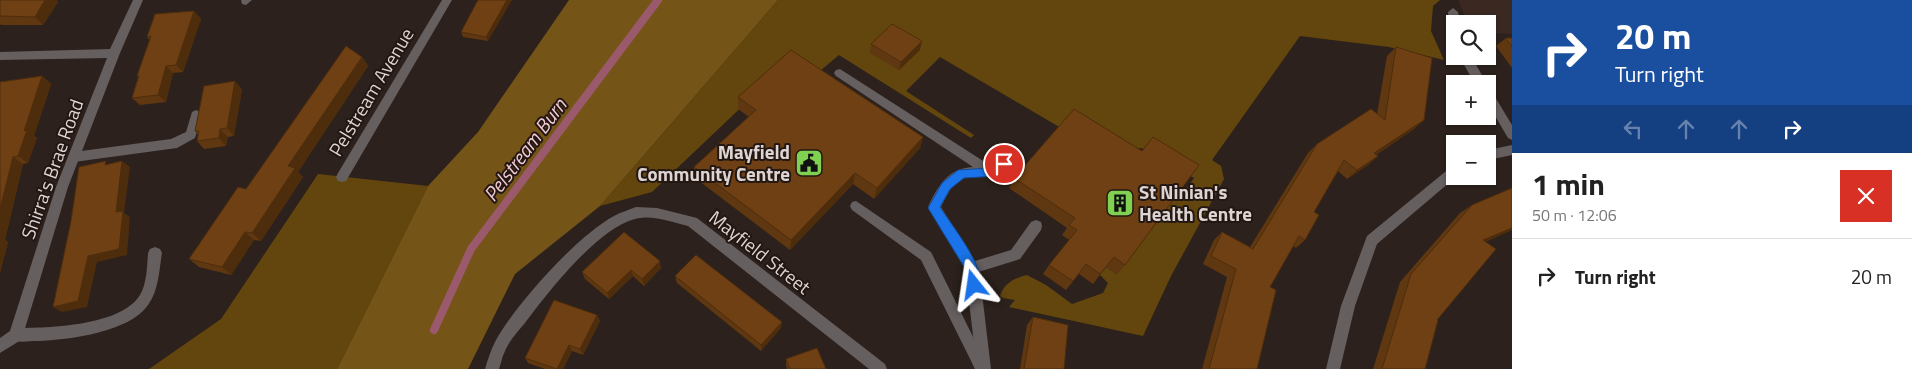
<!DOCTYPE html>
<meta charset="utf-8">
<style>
:root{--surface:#fff;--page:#f2f2f2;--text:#222;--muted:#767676;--line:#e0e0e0}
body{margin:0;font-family:"Titillium Web",sans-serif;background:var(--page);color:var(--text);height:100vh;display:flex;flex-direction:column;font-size:19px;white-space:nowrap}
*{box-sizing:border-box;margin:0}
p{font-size:16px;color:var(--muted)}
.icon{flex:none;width:28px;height:28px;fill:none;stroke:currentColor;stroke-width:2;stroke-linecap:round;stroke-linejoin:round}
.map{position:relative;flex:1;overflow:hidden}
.side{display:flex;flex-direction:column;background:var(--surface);width:400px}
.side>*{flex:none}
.guide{background:#1a4fa0;color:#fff;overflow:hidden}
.buttons{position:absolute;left:1446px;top:15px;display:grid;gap:10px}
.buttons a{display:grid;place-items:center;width:50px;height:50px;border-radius:0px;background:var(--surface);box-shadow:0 1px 4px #0004;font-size:25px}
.pin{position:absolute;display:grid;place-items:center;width:42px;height:42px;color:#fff;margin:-21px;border:2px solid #fff;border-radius:50%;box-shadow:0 1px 5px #0007}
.me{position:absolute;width:55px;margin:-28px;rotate:345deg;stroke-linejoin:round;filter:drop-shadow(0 0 4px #0008)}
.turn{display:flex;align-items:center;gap:18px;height:105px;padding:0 20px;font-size:22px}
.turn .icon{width:65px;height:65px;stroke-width:2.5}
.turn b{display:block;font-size:35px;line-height:42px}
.lanes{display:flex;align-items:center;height:48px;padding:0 20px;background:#0003;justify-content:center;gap:25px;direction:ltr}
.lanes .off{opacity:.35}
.round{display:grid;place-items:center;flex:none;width:52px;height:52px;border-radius:0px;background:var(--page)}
.head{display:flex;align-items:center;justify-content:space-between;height:85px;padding:0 20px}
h1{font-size:30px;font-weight:700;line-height:38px}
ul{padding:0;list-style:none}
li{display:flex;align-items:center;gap:15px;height:75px;padding:0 20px;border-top:1px solid var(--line)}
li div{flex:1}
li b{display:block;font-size:19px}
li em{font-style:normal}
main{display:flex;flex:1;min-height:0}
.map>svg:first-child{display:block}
.built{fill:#3a2821}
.green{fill:#63460d}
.forest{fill:#755417}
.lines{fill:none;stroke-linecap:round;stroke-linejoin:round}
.stream{stroke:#9a5a6b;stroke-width:8}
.lane{fill:#665f5f;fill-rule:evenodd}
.street{fill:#665f5f;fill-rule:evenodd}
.wall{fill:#5f3710}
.shaded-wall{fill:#4e2d0d}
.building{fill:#6f4013;stroke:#4e2d0d}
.route{fill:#1a73e8;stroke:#114b97}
.labels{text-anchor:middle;stroke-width:4;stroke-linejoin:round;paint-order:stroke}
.street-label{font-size:19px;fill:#ded5d2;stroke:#231713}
.poi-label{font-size:19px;font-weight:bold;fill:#ded5d2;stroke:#231713;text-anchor:end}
.water-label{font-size:20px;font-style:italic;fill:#f3cbd3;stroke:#231713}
</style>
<main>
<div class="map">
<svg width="1512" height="369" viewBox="0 0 1512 369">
<rect width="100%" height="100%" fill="#2c211c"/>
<!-- built -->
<polygon class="built" points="1458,0 1512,0 1512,34 1488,33 1488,24 1468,24"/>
<!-- green -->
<g class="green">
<path d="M 778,0 L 1440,0 L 1433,6 L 1431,31 L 1444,60 L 1389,47 L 1300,36 L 1212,160 L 1221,166 L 1224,179 L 1171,276 L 1143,336 L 1009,307 L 1015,300 L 1003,298 L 1000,296 C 1004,283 1015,278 1027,275 L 1046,285 L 1072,304 L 1103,293 L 1108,283 L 1100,275 L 1106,267 L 1117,274 L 1172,183 L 1185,191 L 1194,178 L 1147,149 L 1108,145 L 1061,128 L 940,57 L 906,91 L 974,135 L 971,138 L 839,55 L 814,76 L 790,61 L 652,192 L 600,206 Z"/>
<polygon points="318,174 428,186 337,369 149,369 221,319"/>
</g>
<!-- forest -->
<polygon class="forest" points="569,0 778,0 600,206 515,274 468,369 337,369 428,186 478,132"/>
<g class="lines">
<!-- stream -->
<polyline class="stream" points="434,330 471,249 658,0"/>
<!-- lane -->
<g class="lane">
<polygon points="241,0 252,0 246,5 242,4"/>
<path d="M 840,69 L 991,166 L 1004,159 L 1008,160 L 1010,164 C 999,185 980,172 963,178 C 952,183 946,197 941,207 L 975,261 L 1011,250 L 1031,222 L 1036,220 L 1041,222 L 1042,226 L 1041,230 L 1020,259 L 972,274 L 967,272 L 928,207 C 938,186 948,168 973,167 L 836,76 L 834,73 L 836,70 Z"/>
<polygon points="196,110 200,112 202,115 195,138 177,148 74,162 70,161 68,157 70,153 74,152 171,139 186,132 192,112"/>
<polygon points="856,201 931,252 989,369 975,369 921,260 852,210 850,206 852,202"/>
<path d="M 155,247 L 160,249 L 162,253 C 159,270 159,290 148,305 C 130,332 68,340 38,341 C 29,341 19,343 11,340 L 9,335 L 11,330 L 16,328 C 48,328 121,326 140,295 C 147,283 147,266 148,253 L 150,249 Z"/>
</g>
<!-- street -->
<g class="street">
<polygon points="133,0 143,0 120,53 68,187 23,335 21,340 0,353 0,338 10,331 56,187 107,58 0,60 0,52 110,49"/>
<polygon points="442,0 452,0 346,181 342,182 338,181 336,177 338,173"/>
<polygon points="1453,8 1458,12 1460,24 1455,24 1455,28 1449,24 1448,12"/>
<polygon points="1459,56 1471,56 1487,84 1475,84"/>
<polygon points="1488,90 1492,92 1512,125 1512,140 1508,138 1488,104"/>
<polygon points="1512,145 1512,155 1488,160 1488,150"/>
<polygon points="1455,166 1455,176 1457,176 1377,244 1355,306 1340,369 1326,369 1341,306 1367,236 1451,167"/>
<path d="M 636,207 L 657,208 L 697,218 L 885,364 L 887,369 L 869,369 L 688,226 C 672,222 652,214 635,219 C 598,228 548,292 525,323 C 518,331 509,341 505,351 C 502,357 501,363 499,369 L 485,369 C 488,359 491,349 496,340 C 516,304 578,235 614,216 C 621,212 629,210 636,207 Z"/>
<polygon points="972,262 977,264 979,268 991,369 977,369 965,268 967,264"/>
</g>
</g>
<!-- wall -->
<g class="wall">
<polygon points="0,0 58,2 43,25 1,25 0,24"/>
<polygon points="478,0 488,41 463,37 461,32"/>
<polygon points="194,11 201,19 183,72 173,73 166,102 140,105 132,98 138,77 137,76 150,40 147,37"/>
<polygon points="1506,38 1512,38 1512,68 1496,46"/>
<polygon points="871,44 920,50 899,70 870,53"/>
<polygon points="1396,47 1424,120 1414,129 1376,155 1378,156 1368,165 1347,179 1338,171 1314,212 1305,240 1296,248 1293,246 1270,287 1257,369 1202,369 1227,277 1203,264 1214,240 1222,232 1250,247 1308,153 1317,144 1377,114 1387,56"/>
<polygon points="362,57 368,66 298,172 303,177 261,241 254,240 231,275 199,267 189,259"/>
<polygon points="42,76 51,84 34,136 37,138 28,163 23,164 5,240 8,242 0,273 0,82"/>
<polygon points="242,89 234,136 228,137 226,146 204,149 197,141 198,135 195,131"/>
<polygon points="738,97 923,137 920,148 874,199 853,184 790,250 695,178 694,167 749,117 738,109"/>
<polygon points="1074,109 1125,265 1117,274 1106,267 1093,284 1079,274 1066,290 1043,274 1049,265 1069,240 1062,235 1067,228 1009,188 1014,178"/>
<polygon points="1472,205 1512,230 1485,242 1437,320 1425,369 1373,369 1400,282 1460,213"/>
<polygon points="661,268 644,286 633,276 609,299 585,279 582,272"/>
<polygon points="675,276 782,322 781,328 761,351 677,283"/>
<polygon points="597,315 600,321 583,355 572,351 563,369 545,369 528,363 525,358"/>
<polygon points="1033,317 1064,369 1020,369 1027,325"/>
<polygon points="786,359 826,369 787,369 786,365"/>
</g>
<!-- shaded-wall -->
<g class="shaded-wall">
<polygon points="45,0 57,0 58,2 43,25 35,17"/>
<polygon points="507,0 512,0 488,41 486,37"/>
<polygon points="194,11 201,19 183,72 176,65"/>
<polygon points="922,41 920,50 899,70 901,62"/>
<polygon points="362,57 368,66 298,172 303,177 261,241 252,233 288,166"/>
<polygon points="166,66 173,73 166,102 158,95"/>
<polygon points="42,76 51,84 34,136 37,138 28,163 18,156 24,131"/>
<polygon points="235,81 242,89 234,136 227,128"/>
<polygon points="1424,120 1414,129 1364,162 1374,153"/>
<polygon points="220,129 228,137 226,146 219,138"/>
<polygon points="923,137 920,148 874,199 877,188"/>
<polygon points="1378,156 1368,165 1347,179 1357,170"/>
<polygon points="13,157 23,164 5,240 8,242 0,273 0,209"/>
<polygon points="122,161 130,167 124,213 130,217 127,255 97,262 87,307 62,312 53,307 88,256 116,212"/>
<polygon points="855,173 853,184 790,250 791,240"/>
<polygon points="1512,228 1512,230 1471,248 1483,240"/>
<polygon points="245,232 254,240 231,275 222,267"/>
<polygon points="660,261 661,268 644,286 642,279"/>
<polygon points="631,270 633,276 609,299 607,293"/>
<polygon points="597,315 600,321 583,355 580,349"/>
<polygon points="782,322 781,328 761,351 761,345"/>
<polygon points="569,345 572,351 563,369 557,369"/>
</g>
<!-- building -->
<g class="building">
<polygon points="0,0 45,0 35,17 0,16"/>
<polygon points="478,0 507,0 486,37 461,32"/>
<polygon points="194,11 176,65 166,66 158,95 132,98 139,76 137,76 151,36 147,37 155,14"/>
<polygon points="892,24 922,41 901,62 871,44"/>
<polygon points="1506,38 1512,38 1512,47"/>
<polygon points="346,46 362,57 288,166 295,168 252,233 245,232 222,267 189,259 238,187 246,189"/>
<polygon points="1396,47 1432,58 1424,120 1374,153 1378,156 1357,170 1344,160 1314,212 1319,215 1305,240 1299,236 1270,287 1276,290 1257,369 1209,369 1236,269 1211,256 1222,232 1253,249 1317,144 1371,109 1385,120"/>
<polygon points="791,50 923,137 877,188 855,173 791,240 694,167 756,110 738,97"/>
<polygon points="42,76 24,131 27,130 18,156 13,157 0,209 0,82"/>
<polygon points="235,81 227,128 220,129 219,138 197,141 199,131 195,131 204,86"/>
<polygon points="1074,109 1142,151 1153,137 1199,165 1125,265 1114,257 1100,274 1086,264 1073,281 1049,265 1077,230 1069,225 1075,218 1014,178"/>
<polygon points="106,161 105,165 122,161 116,212 123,211 119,249 88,256 78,301 53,307 71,221 79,167"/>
<polygon points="1512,188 1512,228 1483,240 1496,249 1437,320 1438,320 1425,369 1382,369 1411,274 1472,205"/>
<polygon points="624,232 660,261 642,279 631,270 607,293 582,272"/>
<polygon points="696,255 782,322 761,345 675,276"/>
<polygon points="554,300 597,315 580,349 569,345 557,369 525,358"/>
<polygon points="1033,317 1068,325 1064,369 1024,369"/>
<polygon points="817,348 826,369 790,369 786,359"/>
</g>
<!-- route -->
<path class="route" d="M 1004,159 L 1009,164 L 997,176 L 964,178 L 950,189 L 940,207 C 951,225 988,269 979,289 L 974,291 L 970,289 L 966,270 L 928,208 L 942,183 L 958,170 L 990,168 Z"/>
<!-- icons -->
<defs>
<g id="civic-square" transform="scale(1.4375)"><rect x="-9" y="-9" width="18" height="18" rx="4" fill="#80d051" stroke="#231713"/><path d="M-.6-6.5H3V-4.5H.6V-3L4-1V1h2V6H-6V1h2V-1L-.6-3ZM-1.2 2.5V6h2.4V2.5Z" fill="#111"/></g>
<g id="building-square" transform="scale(1.4375)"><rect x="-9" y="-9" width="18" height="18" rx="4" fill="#80d051" stroke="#231713"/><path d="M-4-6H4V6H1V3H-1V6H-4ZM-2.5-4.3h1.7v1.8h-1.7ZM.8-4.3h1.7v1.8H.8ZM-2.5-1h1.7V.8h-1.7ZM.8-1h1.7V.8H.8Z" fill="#111"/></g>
</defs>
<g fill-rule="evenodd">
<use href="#civic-square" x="809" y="163"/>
<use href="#building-square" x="1120" y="203"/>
</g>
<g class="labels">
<!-- street labels -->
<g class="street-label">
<text transform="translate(371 92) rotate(-59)" y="7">Pelstream Avenue</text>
<text transform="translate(52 169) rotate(-70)" y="7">Shirra's Brae Road</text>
<text transform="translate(760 252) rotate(38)" y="7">Mayfield Street</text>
</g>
<!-- poi labels -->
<g class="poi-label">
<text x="790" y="159">Mayfield<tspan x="790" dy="22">Community Centre</tspan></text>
<text x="1139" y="199" text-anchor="start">St Ninian's<tspan x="1139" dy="22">Health Centre</tspan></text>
</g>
<!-- water labels -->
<g class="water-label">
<text transform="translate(525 150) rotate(-53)" y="7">Pelstream Burn</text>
</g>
</g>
</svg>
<div class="buttons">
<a><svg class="icon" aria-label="search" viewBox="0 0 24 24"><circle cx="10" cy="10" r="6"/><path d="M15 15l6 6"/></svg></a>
<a>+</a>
<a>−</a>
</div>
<div class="pin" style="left:1004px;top:164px;background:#d93025"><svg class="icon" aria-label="arrive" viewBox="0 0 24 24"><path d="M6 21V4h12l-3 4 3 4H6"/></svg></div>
<svg class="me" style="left:974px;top:285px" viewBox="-20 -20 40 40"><path d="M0-17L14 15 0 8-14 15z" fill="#1a73e8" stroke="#fff" stroke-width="4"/></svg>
</div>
<section class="side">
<div class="guide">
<div class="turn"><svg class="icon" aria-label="right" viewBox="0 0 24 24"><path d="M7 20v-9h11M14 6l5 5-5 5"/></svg><div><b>20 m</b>Turn right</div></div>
<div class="lanes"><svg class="icon off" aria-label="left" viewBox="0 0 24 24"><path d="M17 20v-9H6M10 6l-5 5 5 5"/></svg><svg class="icon off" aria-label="ahead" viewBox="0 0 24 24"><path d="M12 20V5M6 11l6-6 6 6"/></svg><svg class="icon off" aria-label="ahead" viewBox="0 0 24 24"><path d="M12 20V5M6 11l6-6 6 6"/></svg><svg class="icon" aria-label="right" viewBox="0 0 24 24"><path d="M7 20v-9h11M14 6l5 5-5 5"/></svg></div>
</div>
<div class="head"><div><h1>1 min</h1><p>50 m · 12:06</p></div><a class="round" style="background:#d93025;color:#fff"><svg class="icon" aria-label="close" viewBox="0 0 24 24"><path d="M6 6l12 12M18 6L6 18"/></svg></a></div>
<ul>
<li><svg class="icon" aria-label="right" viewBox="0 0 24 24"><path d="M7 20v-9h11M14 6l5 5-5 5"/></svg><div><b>Turn right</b></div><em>20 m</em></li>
</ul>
</section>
</main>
